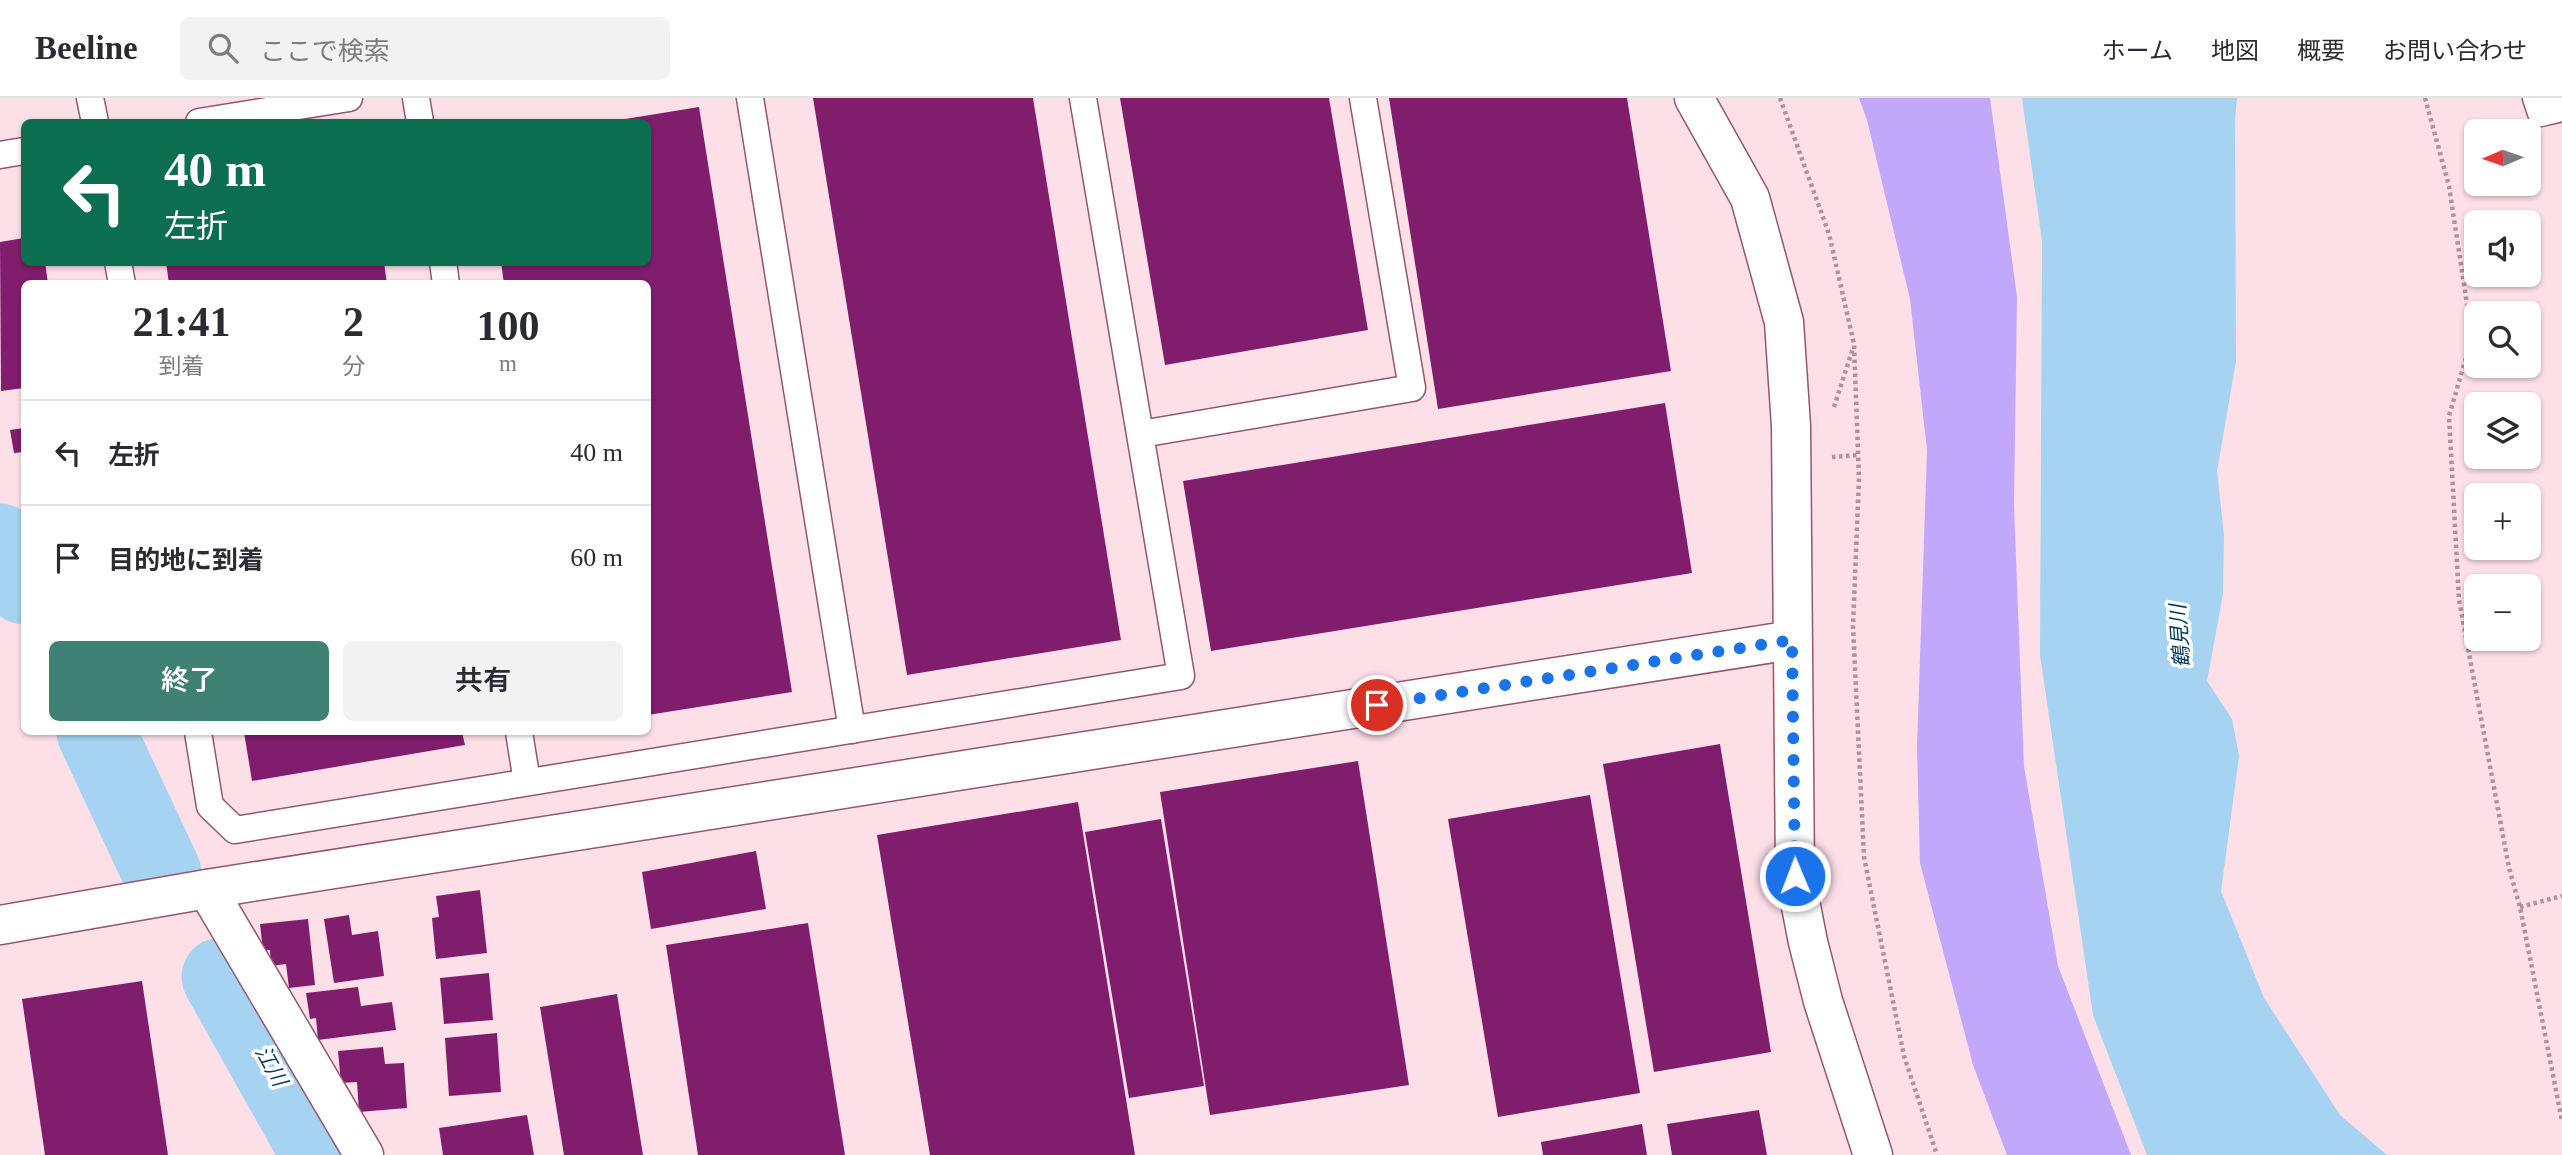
<!DOCTYPE html>
<html lang="ja">
<meta charset="utf-8">
<style>
:root{--surface:#fff;--page:#f2f2f3;--text:#2b2b33;--muted:#7c7c81;--line:#e1e1e2;--accent:#3f8173}
body{margin:0;font-family:"Times New Roman","Noto Sans JP",serif;background:var(--page);color:var(--text);height:100vh;display:flex;flex-direction:column;font-size:26px;white-space:nowrap}
*{box-sizing:border-box;margin:0}
p{font-size:23px;color:var(--muted)}
.icon{flex:none;width:38px;height:38px;fill:none;stroke:currentColor;stroke-width:2;stroke-linecap:round;stroke-linejoin:round}
.map{position:relative;flex:1;overflow:hidden}
.sheet{position:absolute;left:21px;top:182px;width:630px;height:455px;display:flex;flex-direction:column;background:var(--surface);border-radius:10px;box-shadow:0 2px 5px #0004}
.sheet>*{flex:none}
.hud{position:absolute;left:21px;top:21px;width:630px;height:147px;border-radius:10px;box-shadow:0 2px 5px #0004;background:#0b6e4f;color:#fff;overflow:hidden}
.needle{width:46px;rotate:268deg}
.buttons{position:absolute;left:2464px;top:21px;display:grid;gap:14px}
.buttons a{display:grid;place-items:center;width:77px;height:77px;border-radius:10px;background:var(--surface);box-shadow:0 2px 5px #0004;font-size:35px}
.pin{position:absolute;display:grid;place-items:center;width:60px;height:60px;color:#fff;margin:-30px;border:4px solid #fff;border-radius:50%;box-shadow:0 2px 7px #0007}
.me{position:absolute;width:77px;margin:-38px;rotate:359deg;stroke-linejoin:round;filter:drop-shadow(0 0 5px #0008)}
.turn{display:flex;align-items:center;gap:24px;height:147px;padding:0 28px;font-size:32px}
.turn .icon{width:91px;height:91px;stroke-width:2.5}
.turn b{display:block;font-size:49px;line-height:60px}
.eta{display:flex;justify-content:space-evenly;align-items:center;height:119px;text-align:center}
.eta b{font-size:42px;font-weight:600;line-height:49px}
.button{display:flex;gap:14px;margin-top:auto;padding:14px 28px}
.button a{flex:1;height:80px;border-radius:10px;background:var(--accent);color:#fff;font-size:28px;font-weight:600;line-height:80px;text-align:center}
.button a+a{background:var(--page);color:var(--text)}
ul{padding:0;list-style:none}
li{display:flex;align-items:center;gap:21px;height:105px;padding:0 28px;border-top:2px solid var(--line)}
li div{flex:1}
li b{display:block;font-size:26px}
li em{font-style:normal}
header{display:flex;align-items:center;gap:42px;box-sizing:border-box;height:98px;padding:0 35px;background:var(--surface);border-bottom:2px solid var(--line)}
header strong{font-size:33px}
nav{display:flex;gap:38px;margin-inline-start:auto;font-size:24px}
.search{width:490px;height:63px;background:var(--page);display:flex;align-items:center;gap:18px;box-sizing:border-box;padding:0 24px;border-radius:10px;color:var(--muted);font-size:26px}
.map>svg:first-child{display:block}
.green{fill:#c1a8fa}
.water{fill:#a5d3f1}
.lines{fill:none;stroke-linecap:round;stroke-linejoin:round}
.river{stroke:#a5d3f1;stroke-width:79}
.building{fill:#811d6d}
.service-casing{stroke:#94576d;stroke-width:29}
.minor-casing{stroke:#94576d;stroke-width:41}
.tertiary-casing{stroke:#94576d;stroke-width:41}
.path{stroke:#af929b;stroke-width:4.5;stroke-dasharray:3.5 3.5;stroke-linecap:butt}
.service{stroke:#fff;stroke-width:26}
.minor{stroke:#fff;stroke-width:38}
.tertiary{stroke:#fff;stroke-width:38}
.route{stroke:#1a73e8;stroke-width:12;stroke-dasharray:0 21.6}
.labels{text-anchor:middle;stroke-width:7;stroke-linejoin:round;paint-order:stroke}
.water-label{font-size:21px;font-style:italic;fill:#003c5a;stroke:#fff}
</style>
<header>
<strong>Beeline</strong>
<div class="search"><svg class="icon" aria-label="search" viewBox="0 0 24 24"><circle cx="10" cy="10" r="6"/><path d="M15 15l6 6"/></svg>ここで検索</div>
<nav><a>ホーム</a><a>地図</a><a>概要</a><a>お問い合わせ</a></nav>
</header>
<div class="map">
<svg width="2562" height="1057" viewBox="0 0 2562 1057">
<rect width="100%" height="100%" fill="#fddfe8"/>
<!-- green -->
<polygon class="green" points="1859,0 1990,0 2017,199 2014,407 2024,668 2058,868 2131,1057 2007,1057 1973,967 1920,765 1917,649 1927,352 1910,201 1867,22"/>
<!-- water -->
<polygon class="water" points="2022,0 2237,0 2235,21 2236,263 2217,373 2224,437 2223,496 2207,583 2232,621 2239,658 2221,793 2264,900 2340,1017 2387,1057 2147,1057 2093,917 2040,557 2042,143"/>
<g class="lines">
<!-- river -->
<g class="river">
<polyline points="0,445 24,487"/>
<polyline points="96,634 162,775"/>
<polyline points="221,879 321,1057"/>
</g>
</g>
<!-- building -->
<g class="building">
<polygon points="813,0 1033,0 1121,542 907,577"/>
<polygon points="1120,0 1329,0 1368,232 1165,267"/>
<polygon points="1389,0 1627,0 1671,273 1438,311"/>
<polygon points="699,9 792,594 648,617 648,186 504,186 501,164 648,164 648,24 613,23"/>
<polygon points="24,140 24,164 45,164 48,186 24,186 24,290 1,293 0,144"/>
<polygon points="166,164 384,164 387,186 169,186"/>
<polygon points="1665,305 1692,475 1211,553 1183,383"/>
<polygon points="24,330 24,354 14,355 10,332"/>
<polygon points="244,634 462,634 465,647 252,683"/>
<polygon points="1720,646 1771,954 1654,974 1603,666"/>
<polygon points="1358,663 1409,987 1210,1017 1160,694"/>
<polygon points="1590,697 1640,995 1498,1019 1448,721"/>
<polygon points="1078,704 1135,1057 930,1057 877,737"/>
<polygon points="1161,721 1204,988 1129,1000 1085,734"/>
<polygon points="756,753 766,811 651,831 642,774"/>
<polygon points="480,792 487,855 436,861 432,820 439,819 436,798"/>
<polygon points="349,817 352,837 378,833 384,878 334,885 324,821"/>
<polygon points="308,821 315,887 289,890 286,866 271,868 270,852 263,852 260,826"/>
<polygon points="808,825 845,1057 698,1057 666,847"/>
<polygon points="489,875 493,922 444,926 440,880"/>
<polygon points="142,883 168,1057 45,1057 22,901"/>
<polygon points="358,889 361,908 392,904 396,932 318,942 316,920 310,921 306,895"/>
<polygon points="617,896 643,1057 564,1057 540,909"/>
<polygon points="497,935 501,994 449,998 445,940"/>
<polygon points="383,949 385,966 404,965 407,1010 359,1014 357,984 341,985 338,953"/>
<polygon points="1759,1012 1767,1057 1672,1057 1667,1026"/>
<polygon points="527,1017 534,1057 443,1057 439,1030"/>
<polygon points="1642,1026 1647,1057 1543,1057 1541,1044"/>
</g>
<g class="lines">
<!-- service casing -->
<g class="service-casing">
<g id="service">
<polyline points="90,0 95,24"/>
<polyline points="416,0 420,24"/>
<polyline points="750,0 852,632"/>
<polyline points="2536,0 2541,15 2562,10"/>
<polyline points="199,24 349,0"/>
<polyline points="0,57 24,53"/>
<polyline points="118,164 122,186"/>
<polyline points="443,164 446,186"/>
<polyline points="1141,336 1412,290 1363,0"/>
<polyline points="198,634 210,708 235,732 1181,578 1083,0"/>
<polyline points="519,634 527,684"/>
</g>
</g>
<!-- minor casing -->
<g class="minor-casing">
<g id="minor">
<polyline points="207,791 364,1057"/>
<polyline points="0,827 207,791 1792,542"/>
</g>
</g>
<!-- tertiary casing -->
<g class="tertiary-casing">
<polyline id="tertiary" points="1694,0 1750,100 1784,224 1791,328 1795,778 1808,844 1823,903 1873,1057"/>
</g>
<!-- path -->
<g class="path">
<polyline points="1780,0 1829,136 1854,246 1859,380 1853,528 1864,759 1904,958 1937,1057"/>
<polyline points="2425,0 2449,88 2472,239 2449,318 2459,502 2509,770 2520,809 2562,1023"/>
<polyline points="1834,309 1853,250"/>
<polyline points="1832,359 1858,357"/>
<polyline points="2520,809 2562,798"/>
</g>
<!-- service -->
<use href="#service" class="service"/>
<!-- minor -->
<use href="#minor" class="minor"/>
<!-- tertiary -->
<use href="#tertiary" class="tertiary"/>
</g>
<g class="lines">
<!-- route -->
<polyline class="route" points="1377,607 1792,542 1795,778"/>
</g>
<g class="labels">
<!-- water labels -->
<g class="water-label">
<text transform="translate(2180 538) rotate(-94)" y="7">鶴見川</text>
<text transform="translate(271 968) rotate(61)" y="7">江川</text>
</g>
</g>
</svg>
<div class="buttons">
<a><svg class="needle" viewBox="-14 -14 28 28"><path d="M0-13l5 13h-10z" fill="#e53935"/><path d="M0 13l5-13h-10z" fill="#7c7c81"/></svg></a>
<a><svg class="icon" aria-label="sound" viewBox="0 0 24 24"><path d="M4 9h4l5-4v14l-5-4H4zM17 9q2 3 0 6"/></svg></a>
<a><svg class="icon" aria-label="search" viewBox="0 0 24 24"><circle cx="10" cy="10" r="6"/><path d="M15 15l6 6"/></svg></a>
<a><svg class="icon" aria-label="layers" viewBox="0 0 24 24"><path d="M12 4l9 5-9 5-9-5zM3 14l9 5 9-5"/></svg></a>
<a>+</a>
<a>−</a>
</div>
<div class="pin" style="left:1377px;top:607px;background:#d93025"><svg class="icon" aria-label="arrive" viewBox="0 0 24 24"><path d="M6 21V4h12l-3 4 3 4H6"/></svg></div>
<svg class="me" style="left:1795px;top:778px" viewBox="-20 -20 40 40"><circle r="17" fill="#1a73e8" stroke="#fff" stroke-width="3"/><path d="M0-11L8 9 0 5-8 9z" fill="#fff"/></svg>
<div class="hud">
<div class="turn"><svg class="icon" aria-label="left" viewBox="0 0 24 24"><path d="M17 20v-9H6M10 6l-5 5 5 5"/></svg><div><b>40 m</b>左折</div></div>
</div>
<section class="sheet">
<div class="eta">
<div><b>21:41</b><p>到着</p></div>
<div><b>2</b><p>分</p></div>
<div><b>100</b><p>m</p></div>
</div>
<ul>
<li><svg class="icon" aria-label="left" viewBox="0 0 24 24"><path d="M17 20v-9H6M10 6l-5 5 5 5"/></svg><div><b>左折</b></div><em>40 m</em></li>
<li><svg class="icon" aria-label="arrive" viewBox="0 0 24 24"><path d="M6 21V4h12l-3 4 3 4H6"/></svg><div><b>目的地に到着</b></div><em>60 m</em></li>
</ul>
<div class="button"><a>終了</a><a>共有</a></div>
</section>
</div>
